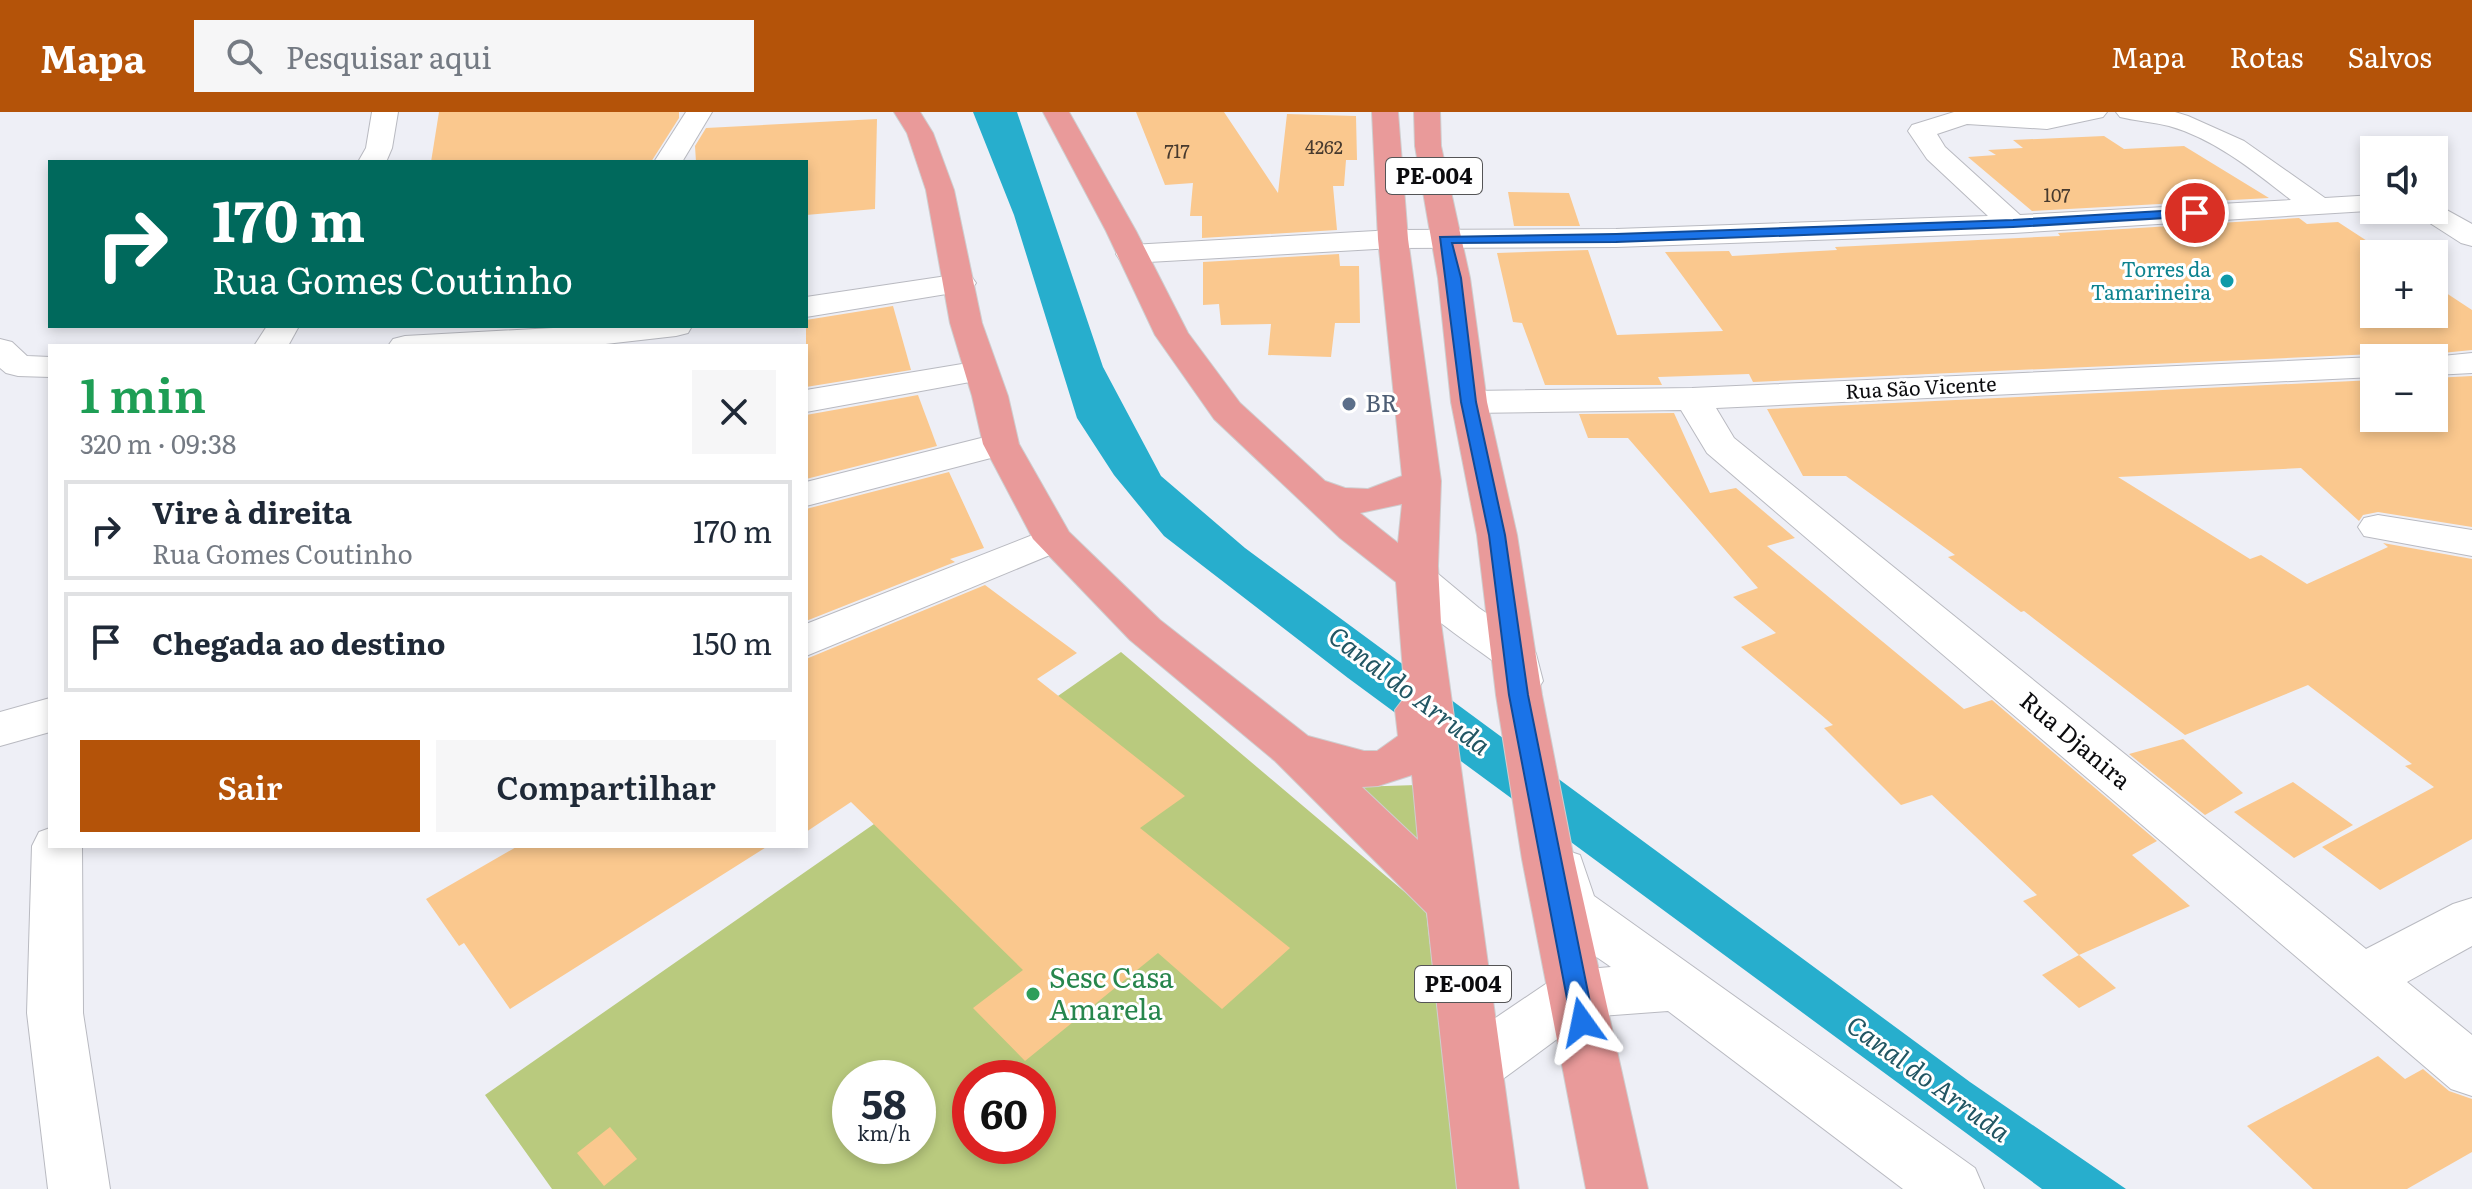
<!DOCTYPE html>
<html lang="pt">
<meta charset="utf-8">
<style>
:root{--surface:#fff;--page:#f6f6f7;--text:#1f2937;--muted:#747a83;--line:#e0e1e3;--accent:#b45309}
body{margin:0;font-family:Literata,serif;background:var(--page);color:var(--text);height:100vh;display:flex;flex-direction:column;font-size:30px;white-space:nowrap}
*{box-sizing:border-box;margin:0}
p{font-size:26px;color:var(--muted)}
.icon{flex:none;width:44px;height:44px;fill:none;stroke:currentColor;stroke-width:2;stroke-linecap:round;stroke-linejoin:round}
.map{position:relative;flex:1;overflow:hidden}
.side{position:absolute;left:48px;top:232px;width:760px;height:504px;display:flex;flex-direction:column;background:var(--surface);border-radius:0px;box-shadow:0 4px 12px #0003}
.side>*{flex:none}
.guide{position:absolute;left:48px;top:48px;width:760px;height:168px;border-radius:0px;box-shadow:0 4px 12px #0003;background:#00695c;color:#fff;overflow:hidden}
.fabs{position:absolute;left:2360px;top:24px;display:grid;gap:16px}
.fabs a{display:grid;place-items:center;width:88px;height:88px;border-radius:0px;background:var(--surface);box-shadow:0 4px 12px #0003;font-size:40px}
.speed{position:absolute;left:832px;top:948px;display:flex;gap:16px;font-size:40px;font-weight:700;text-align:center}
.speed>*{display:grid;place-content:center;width:104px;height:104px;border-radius:50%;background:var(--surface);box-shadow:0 4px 12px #0003;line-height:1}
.speed small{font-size:20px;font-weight:400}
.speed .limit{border:12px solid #d22;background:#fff;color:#111}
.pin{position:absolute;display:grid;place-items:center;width:68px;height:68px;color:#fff;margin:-34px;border:4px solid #fff;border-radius:50%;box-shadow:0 2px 8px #0007}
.me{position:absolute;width:88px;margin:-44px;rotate:348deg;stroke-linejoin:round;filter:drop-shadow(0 0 6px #0008)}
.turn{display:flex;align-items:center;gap:28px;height:168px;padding:0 32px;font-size:36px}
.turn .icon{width:104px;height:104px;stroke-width:2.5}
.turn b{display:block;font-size:56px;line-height:68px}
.round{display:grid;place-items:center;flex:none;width:84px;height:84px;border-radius:0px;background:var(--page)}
.head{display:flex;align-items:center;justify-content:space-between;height:136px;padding:0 32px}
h1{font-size:48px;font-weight:600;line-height:60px;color:#1e9e55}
.primary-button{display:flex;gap:16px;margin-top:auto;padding:16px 32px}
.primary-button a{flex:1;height:92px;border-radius:0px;background:var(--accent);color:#fff;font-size:32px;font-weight:600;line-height:92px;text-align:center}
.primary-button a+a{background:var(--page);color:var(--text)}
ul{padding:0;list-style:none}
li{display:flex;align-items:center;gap:24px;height:100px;margin:0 16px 12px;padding:0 16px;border:4px solid var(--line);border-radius:0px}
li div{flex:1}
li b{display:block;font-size:30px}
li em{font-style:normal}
header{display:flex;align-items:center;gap:48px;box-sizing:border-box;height:112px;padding:0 40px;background:var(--accent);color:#fff}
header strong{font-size:38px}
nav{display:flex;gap:44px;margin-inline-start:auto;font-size:28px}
.search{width:560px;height:72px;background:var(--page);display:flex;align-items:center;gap:20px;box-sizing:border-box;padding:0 28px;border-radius:0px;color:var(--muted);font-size:30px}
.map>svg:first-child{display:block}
.green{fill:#b9ca7e;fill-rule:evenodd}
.water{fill:#27aecd}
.building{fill:#fac88e}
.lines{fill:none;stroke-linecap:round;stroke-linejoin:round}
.minor-casing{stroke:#b9bac1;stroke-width:2}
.major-casing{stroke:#cececf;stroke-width:2}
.minor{fill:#fff;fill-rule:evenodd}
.major{fill:#e99a9a;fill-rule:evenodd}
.route{fill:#1a73e8;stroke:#114b97;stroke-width:2}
.culture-dot{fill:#0f9aa8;stroke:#fff;stroke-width:3}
.service-dot{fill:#5c6f8a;stroke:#fff;stroke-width:3}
.leisure-dot{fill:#2e9e5b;stroke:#fff;stroke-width:3}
.labels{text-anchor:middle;stroke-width:6;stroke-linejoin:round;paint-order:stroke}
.far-number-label{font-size:18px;fill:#473a2e}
.far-culture-label{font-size:20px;fill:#0d838f;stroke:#fff;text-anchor:end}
.far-street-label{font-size:20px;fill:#0b0b0e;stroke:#fff}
.shield{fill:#fff;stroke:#545456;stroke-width:2}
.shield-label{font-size:22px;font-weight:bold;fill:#0b0b0e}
.service-label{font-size:24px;fill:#4e5e75;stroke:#fff;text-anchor:start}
.street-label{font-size:24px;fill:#0b0b0e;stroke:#fff}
.water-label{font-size:26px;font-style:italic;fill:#225663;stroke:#fff}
.near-leisure-label{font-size:28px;fill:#27864d;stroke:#fff;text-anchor:start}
</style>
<header>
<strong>Mapa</strong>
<div class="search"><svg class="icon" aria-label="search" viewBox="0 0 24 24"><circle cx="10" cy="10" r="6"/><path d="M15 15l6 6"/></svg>Pesquisar aqui</div>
<nav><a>Mapa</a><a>Rotas</a><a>Salvos</a></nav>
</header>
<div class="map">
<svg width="2472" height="1077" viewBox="0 0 2472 1077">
<rect width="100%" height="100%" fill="#eeeff6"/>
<!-- green -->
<g class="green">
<path d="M 1121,540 L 1426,798 L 1458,1077 L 552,1077 L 485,983 ZM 850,966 L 918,966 L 918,1034 L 850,1034 ZM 970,966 L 1038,966 L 1038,1034 L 970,1034 Z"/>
<polygon points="1417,673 1420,737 1354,675"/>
</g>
<!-- water -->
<polygon class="water" points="973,0 1017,0 1103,255 1161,364 1245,436 1970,970 2126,1077 2042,1077 1348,566 1164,424 1114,363 1077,306 1014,103"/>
<!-- building -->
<g class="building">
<polygon points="439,0 679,0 679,6 651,50 431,50"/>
<polygon points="1136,0 1224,0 1278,81 1287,2 1356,4 1357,48 1346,48 1344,74 1333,74 1337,118 1202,126 1202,104 1190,104 1193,71 1165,73"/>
<polygon points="877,7 875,97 806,103 806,50 696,50 695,34 706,16"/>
<polygon points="2104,24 2124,37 2184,34 2269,86 2032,99 1968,45 1996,43 1988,38 2023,36 2013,28"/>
<polygon points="1508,80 1569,81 1580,114 1514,114"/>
<polygon points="2299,106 2307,112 2338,110 2387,142 2374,142 2374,202 2434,202 2434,173 2472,198 2472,238 2422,243 2419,246 2382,246 2374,242 1753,270 1749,262 1658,265 1662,273 1545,273 1522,211 1513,210 1497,141 1588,138 1617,223 1723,219 1665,140 1729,139 1732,144 1837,138 1835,135 2060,124 2058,121"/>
<polygon points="1339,142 1340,154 1359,154 1360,211 1335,211 1331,245 1268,243 1271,212 1221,213 1219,192 1203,193 1203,150"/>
<polygon points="893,194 911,258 806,275 806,208"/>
<polygon points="2472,264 2472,415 2378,400 2363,403 2359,409 2301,356 2118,365 2250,447 2261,443 2307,472 2388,435 2383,431 2472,447 2472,727 2380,778 2322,735 2434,675 2405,654 2412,652 2308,573 2185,623 2024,499 2021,500 1948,445 1955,443 1846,364 1803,364 1767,297 2374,268 2374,306 2434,306 2434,266"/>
<polygon points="918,283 937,334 806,367 806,303"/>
<polygon points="1674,301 1710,381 1736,376 1795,426 1767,434 1964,597 1992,588 2157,729 2132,743 2190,794 2079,843 2023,789 2037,783 1932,683 1901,693 1824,616 1833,613 1741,535 1776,521 1733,485 1758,476 1628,326 1588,326 1579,302"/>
<polygon points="949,360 984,436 950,447 955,450 806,509 806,397"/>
<polygon points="985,473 1077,541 1037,567 1185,684 1140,716 1290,836 1222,897 1158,841 1025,949 973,896 1023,858 851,690 806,720 806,547"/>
<polygon points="2183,627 2243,681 2205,703 2129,642"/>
<polygon points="2293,670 2353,713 2294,746 2234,700"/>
<polygon points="518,734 768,734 510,897 464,831 459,834 426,787"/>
<polygon points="2079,843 2116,876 2079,896 2042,863"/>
<polygon points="2378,944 2405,967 2423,957 2449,979 2472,987 2472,1040 2407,1077 2313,1077 2247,1014"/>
<polygon points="610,1015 637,1047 604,1074 577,1041"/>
</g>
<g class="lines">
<!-- minor casing -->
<g class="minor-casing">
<g id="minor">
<polygon points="372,0 398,0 392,36 386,50 358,50 366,36"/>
<polygon points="686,0 712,0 682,50 654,50"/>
<path d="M 1954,0 L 2107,0 L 2103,5 L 2047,17 L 1967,12 L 1937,22 L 1945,35 L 2020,103 L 2291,88 C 2254,59 2215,27 2169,14 C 2153,10 2136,9 2120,5 L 2116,0 L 2175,0 L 2188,4 L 2244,29 L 2325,86 L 2374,83 L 2374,98 L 2384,98 L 2013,121 L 1616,135 L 1393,136 L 1131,151 L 1120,148 L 1116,142 L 1120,136 L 1131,133 L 1393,118 L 1616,117 L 1988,104 L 1927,47 L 1908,19 L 1912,13 Z"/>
<polygon points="2434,91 2472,112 2472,134 2461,131 2419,104 2415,98 2434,98"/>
<polygon points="960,162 971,164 976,171 971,178 806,205 806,185"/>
<polygon points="267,214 299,214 288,234 254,234"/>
<polygon points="589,214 692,214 688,221 676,224 588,234 388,234 393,227 405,224"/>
<polygon points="0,227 12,230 27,244 50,245 50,265 18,264 6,261 0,256"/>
<polygon points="2472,241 2472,261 2434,263 2434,246 2422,246"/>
<polygon points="2374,245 2379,246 2374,246 2374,265 1716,296 1734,326 2366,837 2453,792 2472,786 2472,834 2407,870 2472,923 2472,984 2451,977 1707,341 1681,298 1469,301 1456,298 1451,290 1456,282 1469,279 1692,276"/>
<polygon points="980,249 992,252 997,259 992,266 806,300 806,278"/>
<polygon points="1001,321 1014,324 1019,332 1014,340 806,394 806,370"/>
<polygon points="2378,403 2472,418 2472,444 2364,424 2358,415 2364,406"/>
<polygon points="1053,415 1067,418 1073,427 1067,436 806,544 806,512"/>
<path d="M 1416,452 L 1431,456 L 1479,496 L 1530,531 L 1536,542 L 1543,569 L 1536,580 L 1520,585 L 1504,580 L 1497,569 L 1493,549 C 1462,526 1416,497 1395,465 L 1401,456 Z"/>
<polygon points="50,586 50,620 0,634 0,600"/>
<polygon points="50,716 50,734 82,734 83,901 110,1077 48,1077 27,901 32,734 39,720"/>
<path d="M 1562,737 L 1580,743 L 1594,784 L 1975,1056 L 1984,1077 L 1903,1077 L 1668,899 L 1587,905 L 1496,972 L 1475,979 L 1454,972 L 1446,953 L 1454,934 L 1556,865 L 1576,858 L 1611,855 C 1579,832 1550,820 1541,779 C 1537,764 1536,757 1544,743 Z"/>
</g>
</g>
<!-- major casing -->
<g class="major-casing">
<g id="major">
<path d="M 894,0 L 920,0 L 933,21 L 954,78 L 982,211 L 1008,284 L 1019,332 L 1069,420 L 1160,508 L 1308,624 L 1364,639 L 1377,639 L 1398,624 L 1395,598 L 1405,585 L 1396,470 L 1340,426 L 1214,307 L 1155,223 L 1106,119 L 1043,0 L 1069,0 L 1136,119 L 1188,221 L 1240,291 L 1325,369 L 1345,376 L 1368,377 L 1402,364 L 1378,127 L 1372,0 L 1398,0 L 1408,127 L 1441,369 L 1438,454 L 1441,511 L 1519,1077 L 1457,1077 L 1427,801 L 1275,649 L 1130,528 L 1033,427 L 983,332 L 972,284 L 950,211 L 926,78 L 907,21 ZM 1402,392 L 1398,431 L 1360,401 ZM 1412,663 L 1418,728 L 1362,675 L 1378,674 Z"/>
<polygon points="1414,0 1440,0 1441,34 1470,166 1487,290 1517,423 1542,583 1574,747 1648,1077 1586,1077 1522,747 1496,583 1477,423 1451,290 1438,166 1415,34"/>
</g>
</g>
<!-- minor -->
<use href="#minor" class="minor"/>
<!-- major -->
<use href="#major" class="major"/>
</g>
<!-- route -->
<polygon class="route" points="2195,97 2199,98 2199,104 2013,115 1616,130 1452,131 1461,166 1476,290 1505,423 1528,583 1594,910 1590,918 1582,921 1573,918 1509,583 1489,423 1461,290 1440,125 1616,122 2013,108"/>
<!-- markers -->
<circle class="culture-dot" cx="2227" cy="169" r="8"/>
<circle class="service-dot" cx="1349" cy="292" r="8"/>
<circle class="leisure-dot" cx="1033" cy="882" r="8"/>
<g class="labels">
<!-- far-number labels -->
<g class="far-number-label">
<text x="1324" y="42">4262</text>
<text x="1177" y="46">717</text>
<text x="2057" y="90">107</text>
</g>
<!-- far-culture labels -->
<g class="far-culture-label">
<text x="2211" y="165">Torres da<tspan x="2211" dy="23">Tamarineira</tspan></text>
</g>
<!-- far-street labels -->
<g class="far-street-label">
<text transform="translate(1921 276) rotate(-3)" y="7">Rua São Vicente</text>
</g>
<!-- shield labels -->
<g class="shield">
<rect x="1386" y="46" width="96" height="36" rx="6"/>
<rect x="1415" y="854" width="96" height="36" rx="6"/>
</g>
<g class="shield-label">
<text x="1434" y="72">PE-004</text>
<text x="1463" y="880">PE-004</text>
</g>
<!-- service labels -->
<g class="service-label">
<text x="1365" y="300">BR</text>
</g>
<!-- street labels -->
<g class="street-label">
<text transform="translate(2075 629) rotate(40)" y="8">Rua Djanira</text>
</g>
<!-- water labels -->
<g class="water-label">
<text transform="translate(1409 579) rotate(37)" y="9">Canal do Arruda</text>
<text transform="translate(1928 967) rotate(36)" y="9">Canal do Arruda</text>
</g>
<!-- near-leisure labels -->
<g class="near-leisure-label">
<text x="1049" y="876">Sesc Casa<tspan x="1049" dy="32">Amarela</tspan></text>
</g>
</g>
</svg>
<div class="fabs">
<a><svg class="icon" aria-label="sound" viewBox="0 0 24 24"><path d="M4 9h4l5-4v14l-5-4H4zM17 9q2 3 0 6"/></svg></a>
<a>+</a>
<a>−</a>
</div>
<div class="speed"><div>58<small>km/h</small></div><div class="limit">60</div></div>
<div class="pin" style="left:2195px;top:101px;background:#d93025"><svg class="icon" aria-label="arrive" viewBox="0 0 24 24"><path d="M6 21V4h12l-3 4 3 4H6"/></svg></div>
<svg class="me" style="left:1582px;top:910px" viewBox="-20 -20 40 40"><path d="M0-17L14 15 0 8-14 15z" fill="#1a73e8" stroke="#fff" stroke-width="4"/></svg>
<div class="guide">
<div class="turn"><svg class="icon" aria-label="right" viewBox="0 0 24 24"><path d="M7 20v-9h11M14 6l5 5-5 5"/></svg><div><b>170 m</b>Rua Gomes Coutinho</div></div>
</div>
<section class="side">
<div class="head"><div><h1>1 min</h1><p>320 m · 09:38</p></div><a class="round"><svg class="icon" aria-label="close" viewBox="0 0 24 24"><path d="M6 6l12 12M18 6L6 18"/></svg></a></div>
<ul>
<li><svg class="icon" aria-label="right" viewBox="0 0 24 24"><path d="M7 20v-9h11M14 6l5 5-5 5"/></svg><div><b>Vire à direita</b><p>Rua Gomes Coutinho</p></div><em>170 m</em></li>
<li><svg class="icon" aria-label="arrive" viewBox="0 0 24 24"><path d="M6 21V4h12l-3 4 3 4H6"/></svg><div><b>Chegada ao destino</b></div><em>150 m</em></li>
</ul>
<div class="primary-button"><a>Sair</a><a>Compartilhar</a></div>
</section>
</div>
